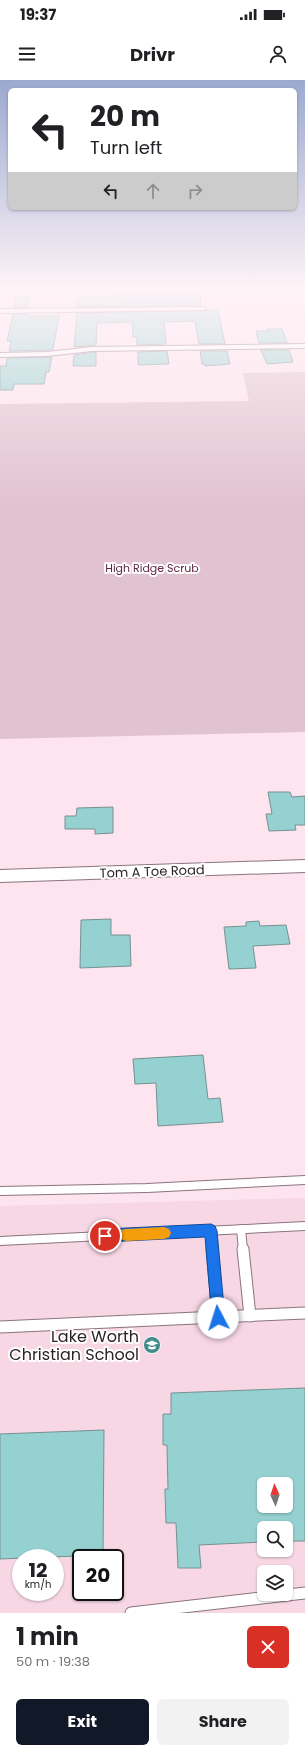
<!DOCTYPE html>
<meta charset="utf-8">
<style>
:root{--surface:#fff;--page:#f2f2f2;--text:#202124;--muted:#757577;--accent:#111827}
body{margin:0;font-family:Poppins,sans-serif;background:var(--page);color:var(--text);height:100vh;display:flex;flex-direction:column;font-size:15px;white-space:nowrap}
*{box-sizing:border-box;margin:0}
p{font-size:13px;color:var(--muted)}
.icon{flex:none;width:22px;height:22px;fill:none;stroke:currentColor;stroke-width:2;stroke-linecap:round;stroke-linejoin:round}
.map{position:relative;height:1533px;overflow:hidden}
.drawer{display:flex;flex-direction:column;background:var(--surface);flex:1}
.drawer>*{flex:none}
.top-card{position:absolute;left:8px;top:8px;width:289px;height:122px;border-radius:6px;box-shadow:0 1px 3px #0004;background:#fff;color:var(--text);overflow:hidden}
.needle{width:26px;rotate:357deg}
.fabs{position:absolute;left:257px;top:1397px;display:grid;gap:8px}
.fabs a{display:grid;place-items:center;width:36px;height:36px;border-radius:6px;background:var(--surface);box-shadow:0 1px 3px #0004;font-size:20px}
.speed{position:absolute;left:12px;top:1469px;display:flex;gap:8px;font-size:20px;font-weight:700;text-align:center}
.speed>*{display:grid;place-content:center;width:52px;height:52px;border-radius:50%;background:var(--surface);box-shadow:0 1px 3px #0004;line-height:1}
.speed small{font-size:10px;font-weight:400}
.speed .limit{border:2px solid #111;border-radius:6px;background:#fff;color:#111}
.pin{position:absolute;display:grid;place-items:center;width:34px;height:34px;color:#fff;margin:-17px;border:2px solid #fff;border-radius:50%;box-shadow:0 1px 4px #0007}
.me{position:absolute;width:44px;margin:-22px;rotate:355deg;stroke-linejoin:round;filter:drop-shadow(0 0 3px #0008)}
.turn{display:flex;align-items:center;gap:14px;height:84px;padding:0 16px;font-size:18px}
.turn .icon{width:52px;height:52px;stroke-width:2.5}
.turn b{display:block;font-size:28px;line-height:34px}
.lanes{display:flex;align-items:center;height:38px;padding:0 16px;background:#0003;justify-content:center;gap:20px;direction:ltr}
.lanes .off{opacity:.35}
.round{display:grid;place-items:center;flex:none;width:42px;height:42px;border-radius:6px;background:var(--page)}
.overview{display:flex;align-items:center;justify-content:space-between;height:68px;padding:0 16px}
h1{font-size:24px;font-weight:700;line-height:30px}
.primary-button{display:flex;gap:8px;margin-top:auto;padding:8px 16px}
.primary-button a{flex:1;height:46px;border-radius:6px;background:var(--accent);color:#fff;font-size:16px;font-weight:700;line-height:46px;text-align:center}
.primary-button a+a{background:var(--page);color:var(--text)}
.status{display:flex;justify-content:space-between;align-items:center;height:28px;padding:0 20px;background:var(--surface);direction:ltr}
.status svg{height:11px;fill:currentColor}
header{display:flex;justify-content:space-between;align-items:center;height:52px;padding:0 16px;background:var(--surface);font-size:18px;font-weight:700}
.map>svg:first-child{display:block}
.built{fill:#f8d7e5;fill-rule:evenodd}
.green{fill:#e1c3cf}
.building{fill:#94d1d0;stroke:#769191;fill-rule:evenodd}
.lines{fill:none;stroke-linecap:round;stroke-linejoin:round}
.lane-far2-casing{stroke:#8a747d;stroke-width:4.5}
.lane-far1-casing{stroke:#8a747d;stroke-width:10}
.lane-casing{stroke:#8a747d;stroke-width:13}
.street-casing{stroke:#8a747d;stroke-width:2}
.lane-far2{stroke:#fff;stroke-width:3.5}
.lane-far1{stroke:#fff;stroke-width:8}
.lane{stroke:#fff;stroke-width:11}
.street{fill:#fff;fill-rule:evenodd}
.route{fill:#1a73e8;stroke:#114b97}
.slow{fill:#f59e0b}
.labels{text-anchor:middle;stroke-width:4;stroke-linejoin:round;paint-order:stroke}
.far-park-label{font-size:11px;fill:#612644;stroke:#fff}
.street-label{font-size:13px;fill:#2b2226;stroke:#fff}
.near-poi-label{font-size:16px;fill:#2b2226;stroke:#fff;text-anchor:end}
</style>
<div class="status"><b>19:37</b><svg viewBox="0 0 49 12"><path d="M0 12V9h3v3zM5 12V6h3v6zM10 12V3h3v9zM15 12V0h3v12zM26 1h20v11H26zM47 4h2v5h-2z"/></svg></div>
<header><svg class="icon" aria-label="menu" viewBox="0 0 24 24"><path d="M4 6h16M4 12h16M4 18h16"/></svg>Drivr<svg class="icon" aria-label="person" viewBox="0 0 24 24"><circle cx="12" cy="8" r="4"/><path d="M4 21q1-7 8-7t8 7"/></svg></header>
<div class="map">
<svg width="305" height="1533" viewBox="0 0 305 1533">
<rect width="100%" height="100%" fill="#fde4ee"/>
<!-- built -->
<path class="built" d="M 305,1118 L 305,1533 L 0,1533 L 0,1126 ZM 264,1404 L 286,1404 L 286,1426 L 264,1426 ZM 264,1448 L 286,1448 L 286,1470 L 264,1470 ZM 21,1478 L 55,1478 L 55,1512 L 21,1512 ZM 81,1478 L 115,1478 L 115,1512 L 81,1512 ZM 264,1492 L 286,1492 L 286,1514 L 264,1514 Z"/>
<!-- green -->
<polygon class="green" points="305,292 305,652 0,659 0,324 249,321 243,293"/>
<!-- building -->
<g class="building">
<polygon points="175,214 200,215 201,226 77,227 77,219 80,217"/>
<polygon points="30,216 28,227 14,227 16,217"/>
<polygon points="218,230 225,264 199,264 195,241 164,242 166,264 137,265 137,257 133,257 132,242 97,243 96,265 74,267 77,233"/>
<polygon points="13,234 27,234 26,236 59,236 53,270 9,271 11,261 7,261"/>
<polygon points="267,249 282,249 287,263 259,263 256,251 268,251"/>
<polygon points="261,270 289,270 293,282 267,284"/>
<polygon points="167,271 169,284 138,285 138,272"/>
<polygon points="200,271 227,271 230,284 205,286 205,284 202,284"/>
<polygon points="96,272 96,286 73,286 74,275"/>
<polygon points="52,277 49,292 46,292 44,304 14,304 13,310 0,310 0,286 6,286 7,278"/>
<polygon points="268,712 290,712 292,717 305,716 305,745 295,745 296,750 269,751 266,734 272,734"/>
<polygon points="113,727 113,753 95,754 95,749 65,749 65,736 76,736 77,728"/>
<polygon points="111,839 111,855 130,855 131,886 80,888 81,840"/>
<polygon points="259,841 260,846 286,845 290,864 253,866 256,888 229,889 224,847 246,846 246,842"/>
<polygon points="203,975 208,1019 220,1018 223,1042 158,1046 156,1003 135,1004 133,979"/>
<path d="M 305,1308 L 305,1461 L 286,1461 L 286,1448 L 264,1448 L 264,1462 L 199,1465 L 201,1488 L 178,1488 L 176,1443 L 166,1443 L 165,1412 L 165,1409 L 168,1409 L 167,1365 L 163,1365 L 163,1334 L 171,1334 L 171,1313 ZM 264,1404 L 286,1404 L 286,1426 L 264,1426 Z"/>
<polygon points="104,1350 103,1475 0,1479 0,1354"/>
</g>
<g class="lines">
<!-- lane-far2 casing -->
<g class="lane-far2-casing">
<g id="lane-far2">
<polyline points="233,207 239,209 283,209"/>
<polyline points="280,207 291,212 305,213"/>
</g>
</g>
<!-- lane-far1 casing -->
<g class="lane-far1-casing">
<g id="lane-far1">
<polyline points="0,1111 147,1108 305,1100"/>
<polyline points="241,1149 243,1170"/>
<polyline points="211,1151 212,1170"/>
<polyline points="0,1161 305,1146"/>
</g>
</g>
<!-- lane casing -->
<g class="lane-casing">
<g id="lane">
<polyline points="212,1169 218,1238"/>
<polyline points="243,1169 250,1236"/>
<polyline points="0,1247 305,1233"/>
<polyline points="131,1533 305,1513"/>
</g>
</g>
<!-- street casing -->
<g class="street-casing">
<g id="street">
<polygon points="205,227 205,229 203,230 0,233 0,229"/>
<polygon points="305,264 305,268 92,271 47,276 0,277 0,273 47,272 92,267"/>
<polygon points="305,780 305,792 0,802 0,790"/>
</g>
</g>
<!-- lane-far2 -->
<use href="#lane-far2" class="lane-far2"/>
<!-- lane-far1 -->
<use href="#lane-far1" class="lane-far1"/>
<!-- lane -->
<use href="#lane" class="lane"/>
<!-- street -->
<use href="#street" class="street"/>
</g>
<!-- sky -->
<linearGradient id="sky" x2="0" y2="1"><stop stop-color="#9ba9d0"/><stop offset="0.49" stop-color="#fef3f7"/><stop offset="1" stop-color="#fef3f7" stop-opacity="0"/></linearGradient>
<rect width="305" height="422" fill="url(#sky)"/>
<!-- route -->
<polygon class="route" points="211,1144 215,1146 217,1151 225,1238 223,1242 218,1244 214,1242 212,1238 205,1157 105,1162 101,1160 99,1156 101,1151 105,1149"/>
<!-- slow -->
<polygon class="slow" points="164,1147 169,1149 171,1153 169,1157 164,1159 126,1161 121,1159 120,1155 121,1150 126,1149"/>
<!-- icons -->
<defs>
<g id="school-disc" transform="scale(0.9)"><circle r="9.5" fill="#448c8b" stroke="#fff"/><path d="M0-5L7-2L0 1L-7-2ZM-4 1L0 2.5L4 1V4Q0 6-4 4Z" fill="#fff"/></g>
</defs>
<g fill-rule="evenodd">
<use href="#school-disc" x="152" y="1265"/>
</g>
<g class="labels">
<!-- far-park labels -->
<g class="far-park-label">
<text x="152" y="492">High Ridge Scrub</text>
</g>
<!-- street labels -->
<g class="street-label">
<text transform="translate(152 791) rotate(-2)" y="5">Tom A Toe Road</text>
</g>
<!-- near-poi labels -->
<g class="near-poi-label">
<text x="139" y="1262">Lake Worth<tspan x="139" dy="18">Christian School</tspan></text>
</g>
</g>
</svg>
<div class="fabs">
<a><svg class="needle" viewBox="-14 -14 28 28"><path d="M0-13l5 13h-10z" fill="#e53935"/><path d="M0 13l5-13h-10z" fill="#757577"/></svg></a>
<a><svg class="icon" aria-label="search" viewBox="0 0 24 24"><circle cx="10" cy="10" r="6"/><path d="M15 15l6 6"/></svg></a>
<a><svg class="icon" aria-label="layers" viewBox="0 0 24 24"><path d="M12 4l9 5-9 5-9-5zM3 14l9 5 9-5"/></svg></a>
</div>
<div class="speed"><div>12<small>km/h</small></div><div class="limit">20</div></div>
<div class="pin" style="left:105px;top:1156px;background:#d93025"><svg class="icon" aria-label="arrive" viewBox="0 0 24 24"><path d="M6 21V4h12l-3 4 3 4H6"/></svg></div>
<svg class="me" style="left:218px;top:1238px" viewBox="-20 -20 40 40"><circle r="19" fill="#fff"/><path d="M0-13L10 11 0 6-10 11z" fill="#1a73e8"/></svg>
<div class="top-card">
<div class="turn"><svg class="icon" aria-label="left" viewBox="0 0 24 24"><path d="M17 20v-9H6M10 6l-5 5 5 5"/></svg><div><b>20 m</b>Turn left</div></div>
<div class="lanes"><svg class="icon" aria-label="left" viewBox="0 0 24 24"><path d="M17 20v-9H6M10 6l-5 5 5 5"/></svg><svg class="icon off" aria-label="ahead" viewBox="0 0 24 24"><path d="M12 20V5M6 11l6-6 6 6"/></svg><svg class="icon off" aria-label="right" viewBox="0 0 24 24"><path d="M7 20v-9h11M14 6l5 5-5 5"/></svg></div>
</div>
</div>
<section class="drawer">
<div class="overview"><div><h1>1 min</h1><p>50 m · 19:38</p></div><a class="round" style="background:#d93025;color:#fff"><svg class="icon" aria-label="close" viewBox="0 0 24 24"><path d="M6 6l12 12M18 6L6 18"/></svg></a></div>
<div class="primary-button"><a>Exit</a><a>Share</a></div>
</section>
